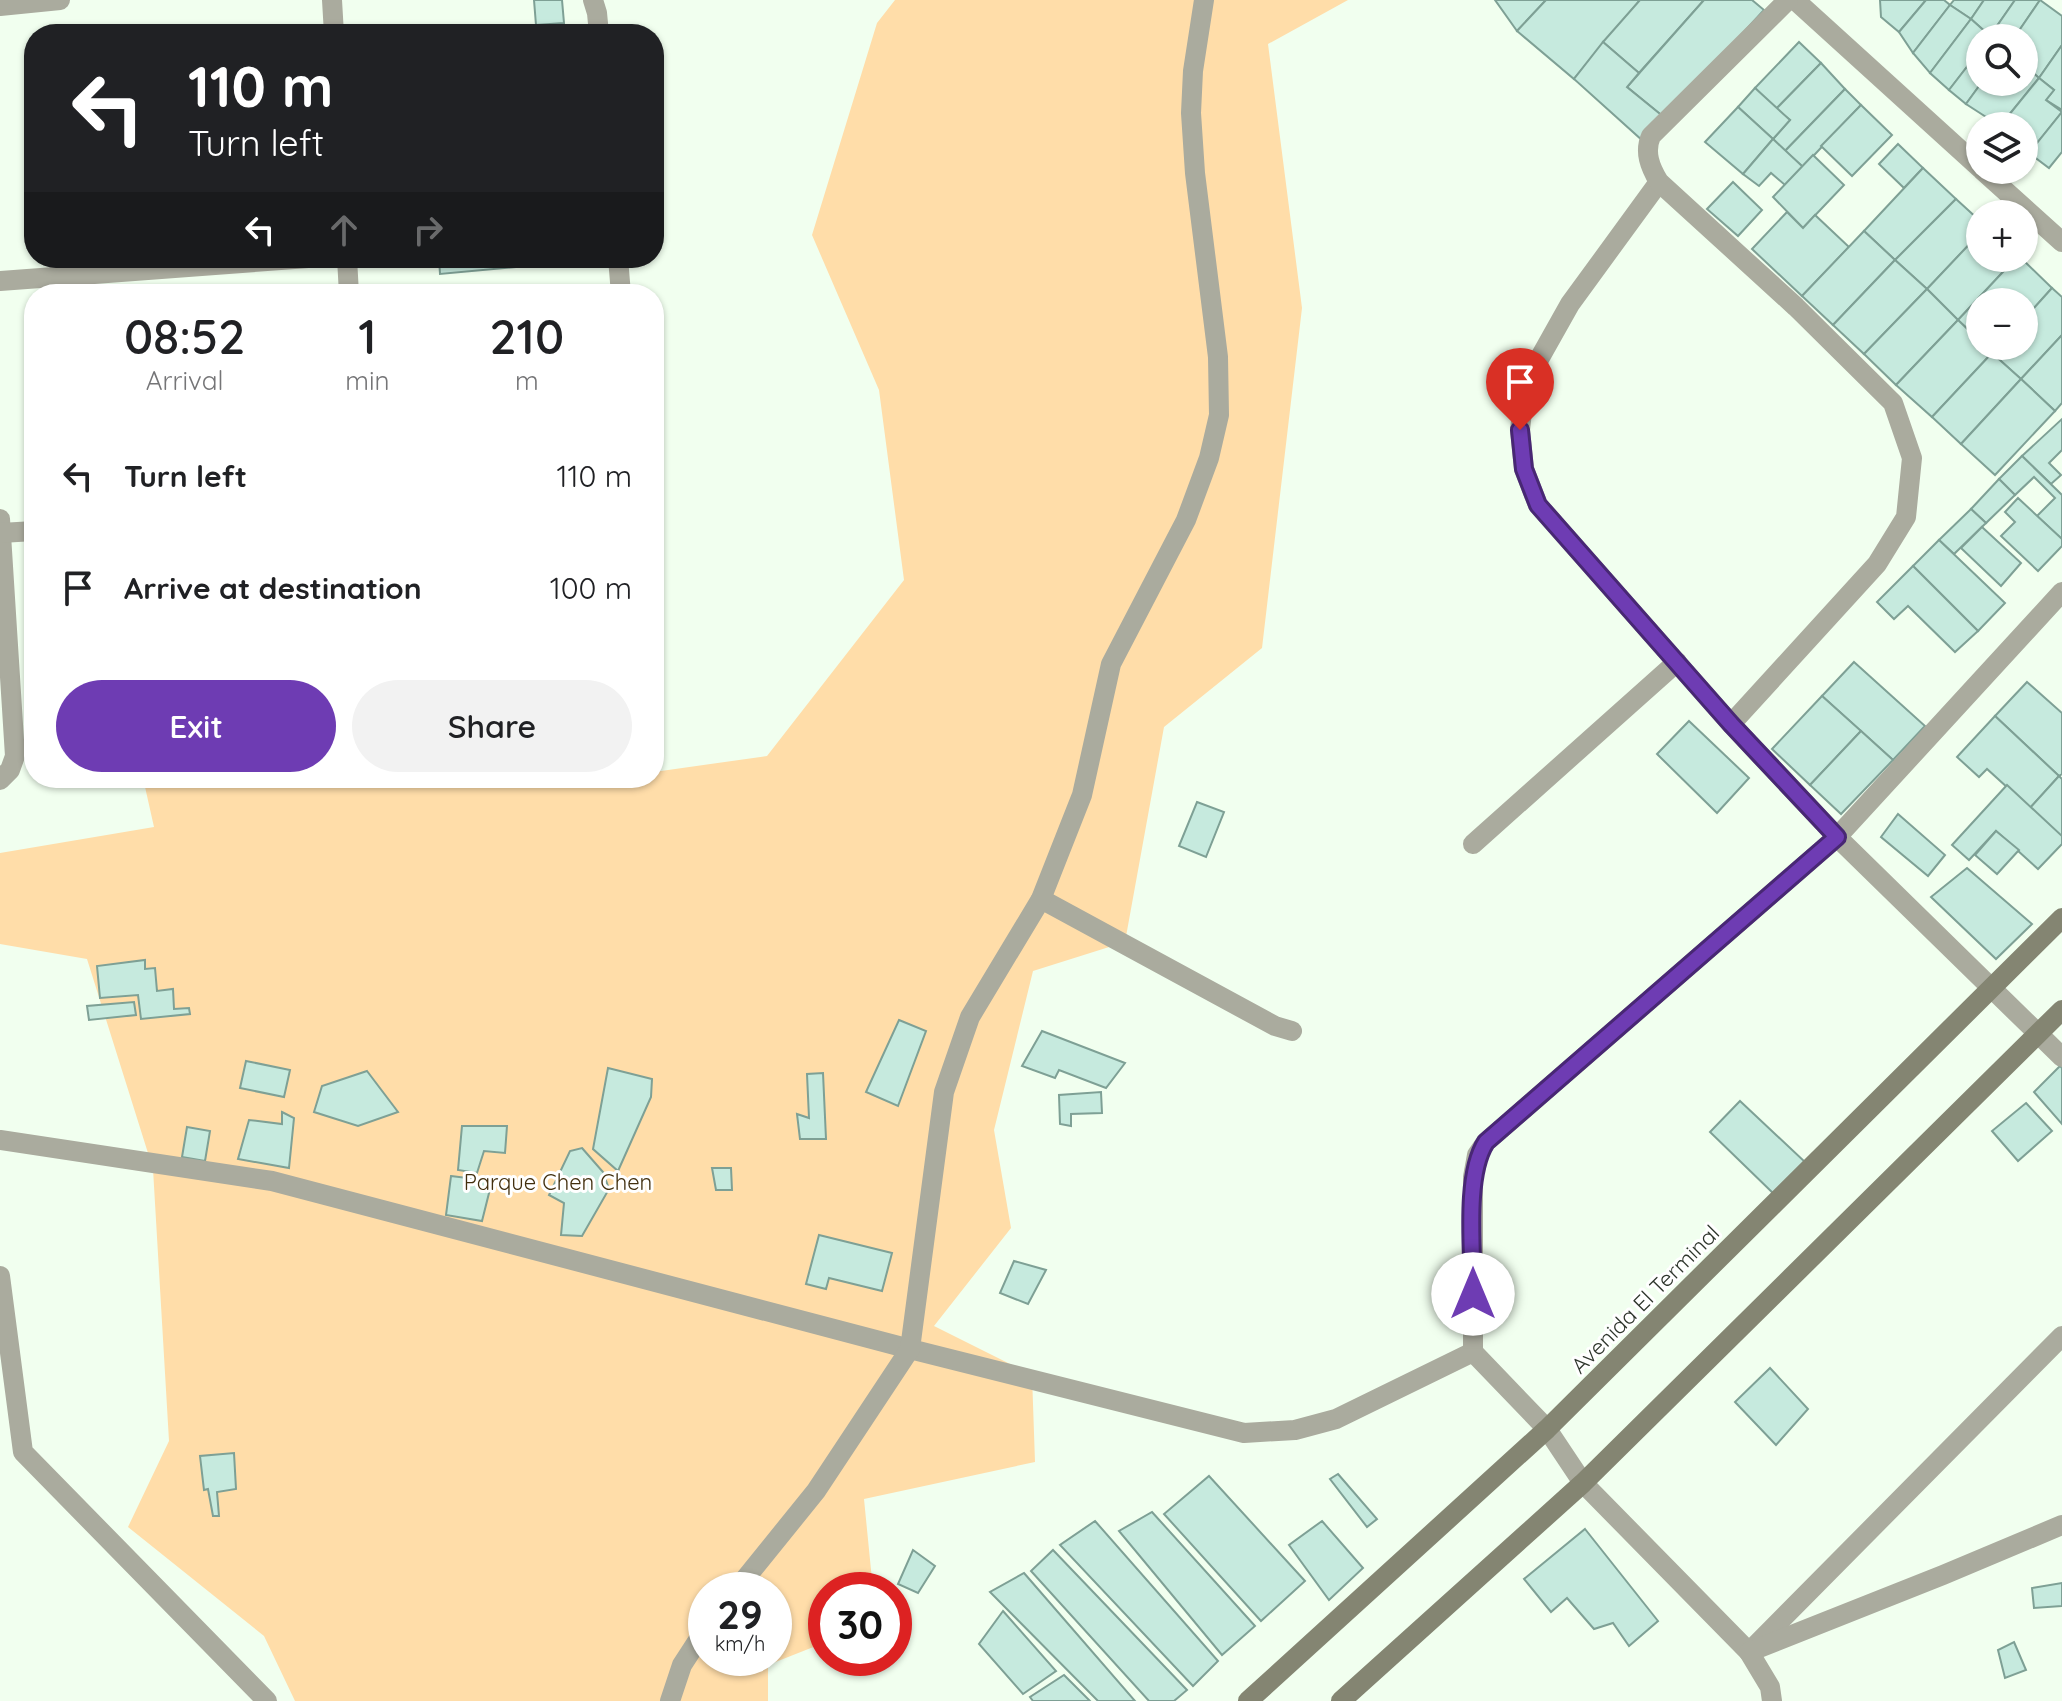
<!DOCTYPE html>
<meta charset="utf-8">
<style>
:root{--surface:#fff;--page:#f2f2f2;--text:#202124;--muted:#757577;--accent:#6e3cb3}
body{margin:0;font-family:Quicksand,sans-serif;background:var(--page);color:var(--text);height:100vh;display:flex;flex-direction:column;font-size:30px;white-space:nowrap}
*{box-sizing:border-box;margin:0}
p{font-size:26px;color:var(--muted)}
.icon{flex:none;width:44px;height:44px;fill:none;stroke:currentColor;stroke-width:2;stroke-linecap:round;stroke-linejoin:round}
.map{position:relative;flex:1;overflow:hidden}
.side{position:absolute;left:24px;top:284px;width:640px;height:504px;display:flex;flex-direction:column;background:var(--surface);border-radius:32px;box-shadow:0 2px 6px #0004}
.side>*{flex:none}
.top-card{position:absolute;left:24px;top:24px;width:640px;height:244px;border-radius:32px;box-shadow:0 2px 6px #0004;background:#202124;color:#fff;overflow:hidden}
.fabs{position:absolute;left:1966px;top:24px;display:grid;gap:16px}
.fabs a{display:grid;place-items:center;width:72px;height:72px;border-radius:50%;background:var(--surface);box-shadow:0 2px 6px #0004;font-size:40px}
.speed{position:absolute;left:688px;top:1572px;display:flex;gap:16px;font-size:40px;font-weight:700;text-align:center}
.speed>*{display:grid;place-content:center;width:104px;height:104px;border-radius:50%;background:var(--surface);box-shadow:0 2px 6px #0004;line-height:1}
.speed small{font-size:20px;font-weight:400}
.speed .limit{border:12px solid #d22;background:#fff;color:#111}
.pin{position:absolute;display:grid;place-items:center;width:68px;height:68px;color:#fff;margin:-82px -34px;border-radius:50% 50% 50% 0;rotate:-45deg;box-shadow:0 0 8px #0007}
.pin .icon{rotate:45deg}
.me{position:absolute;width:88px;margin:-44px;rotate:0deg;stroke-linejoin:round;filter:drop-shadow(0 0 6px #0008)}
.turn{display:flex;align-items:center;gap:28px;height:168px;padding:0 32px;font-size:36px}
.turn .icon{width:104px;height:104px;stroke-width:2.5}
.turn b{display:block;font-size:56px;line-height:68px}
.lanes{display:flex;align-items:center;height:76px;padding:0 32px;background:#0003;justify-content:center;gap:40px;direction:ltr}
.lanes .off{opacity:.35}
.eta{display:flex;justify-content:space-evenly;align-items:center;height:136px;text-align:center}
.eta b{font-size:48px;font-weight:600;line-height:56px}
.cta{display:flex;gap:16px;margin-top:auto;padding:16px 32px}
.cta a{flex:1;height:92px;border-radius:48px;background:var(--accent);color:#fff;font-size:32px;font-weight:600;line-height:92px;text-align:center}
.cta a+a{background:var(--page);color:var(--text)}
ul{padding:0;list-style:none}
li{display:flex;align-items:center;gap:24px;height:112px;padding:0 32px}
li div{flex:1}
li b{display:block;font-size:30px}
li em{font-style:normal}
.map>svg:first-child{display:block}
.green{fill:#ffdda9;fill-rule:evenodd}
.building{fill:#c6eade;stroke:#7ea095;stroke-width:2}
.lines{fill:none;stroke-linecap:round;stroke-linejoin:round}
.lane{stroke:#aaab9e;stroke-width:20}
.street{stroke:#aaab9e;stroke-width:20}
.secondary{stroke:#848572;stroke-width:20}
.route-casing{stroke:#482774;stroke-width:20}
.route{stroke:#6e3cb3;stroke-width:14}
.labels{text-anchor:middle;stroke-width:6;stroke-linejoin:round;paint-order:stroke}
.park-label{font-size:22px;fill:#422f0e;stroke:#fff}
.street-label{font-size:22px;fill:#2e362c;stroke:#fff}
</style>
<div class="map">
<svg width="2062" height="1701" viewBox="0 0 2062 1701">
<rect width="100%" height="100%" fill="#f1ffef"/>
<!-- green -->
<path class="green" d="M 895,0 L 1348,0 L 1268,44 L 1302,308 L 1262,648 L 1164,727 L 1125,942 L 1033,971 L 994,1130 L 1011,1228 L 934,1326 L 1032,1375 L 1035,1462 L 864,1499 L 873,1590 L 826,1590 L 826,1642 L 768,1665 L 768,1701 L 295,1701 L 264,1636 L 128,1527 L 169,1441 L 153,1169 L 87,959 L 0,944 L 0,853 L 154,827 L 143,778 L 589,778 L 594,781 L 654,778 L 654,772 L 767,756 L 904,580 L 879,390 L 812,235 L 877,23 ZM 706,1590 L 774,1590 L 774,1658 L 706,1658 Z"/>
<!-- building -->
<g class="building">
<polygon points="534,0 562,0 564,23 536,25"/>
<polygon points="1495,0 1546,0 1517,31"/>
<polygon points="1546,0 1640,0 1574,79 1517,31"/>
<polygon points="1640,0 1704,0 1639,73 1603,42"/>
<polygon points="1704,0 1752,0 1764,10 1665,118 1627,87"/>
<polygon points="1880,0 1926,0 1899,32 1881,17"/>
<polygon points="1926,0 1944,0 1950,5 1913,53 1899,32"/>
<polygon points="1954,0 1984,0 1971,19 1950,5"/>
<polygon points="1984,0 2015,0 1990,36 1971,19"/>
<polygon points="2015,0 2040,0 2014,38 1993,38 1990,36"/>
<polygon points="2040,0 2062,16 2062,45 2039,78 2024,65 2024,38 2014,38"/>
<polygon points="1950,5 1971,19 1930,73 1913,53"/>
<polygon points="1971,19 1990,36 1980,38 1980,50 1949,90 1930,73"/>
<polygon points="1603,42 1639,73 1627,87 1665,118 1643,141 1574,79"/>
<polygon points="1799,42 1821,63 1776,109 1755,88"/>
<polygon points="2062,45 2062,110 2046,100 2054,90 2039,78"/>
<polygon points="1980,50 1980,82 1982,82 1966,104 1949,90"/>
<polygon points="1821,63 1845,89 1785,151 1773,139 1790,120 1776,109"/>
<polygon points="2024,65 2039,78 2000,126 1966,104 1982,82 2024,82"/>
<polygon points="2039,78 2054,90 2046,100 2062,112 2029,153 2024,149 2024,126 2000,126"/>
<polygon points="1755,88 1790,120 1773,139 1738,107"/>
<polygon points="1845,89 1861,105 1803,167 1785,151"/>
<polygon points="1861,105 1892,135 1852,176 1821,146"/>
<polygon points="1738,107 1773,139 1743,174 1705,142"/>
<polygon points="2062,112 2062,152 2049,168 2029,153"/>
<polygon points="1773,139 1803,167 1785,185 1771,173 1759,186 1743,174"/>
<polygon points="1898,144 1923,168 1904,188 1879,164"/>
<polygon points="1813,155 1844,185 1803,228 1773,197"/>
<polygon points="1923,168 1956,199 1895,260 1864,231"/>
<polygon points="1733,182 1762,210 1738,236 1707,209"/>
<polygon points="1956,199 1980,221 1980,233 1927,289 1895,260"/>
<polygon points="1787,212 1803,228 1815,215 1849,247 1802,296 1752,249"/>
<polygon points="1864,231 1895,260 1833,325 1802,296"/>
<polygon points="1980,233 1980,258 2016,258 1958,320 1927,289"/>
<polygon points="439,258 514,258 515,267 440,274"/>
<polygon points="2016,258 2021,258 2052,288 2024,319 2024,302 1980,302 1980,341 1958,320"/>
<polygon points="1895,260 1927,289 1864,354 1833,325"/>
<polygon points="2052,288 2062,297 2062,335 2021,379 1992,353 1999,346 2024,346 2024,319"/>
<polygon points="1927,289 1958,320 1896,385 1864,354"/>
<polygon points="1958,320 1980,341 1980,346 1985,346 1992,353 1932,417 1896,385"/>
<polygon points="2062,335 2062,403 2055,411 2021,379"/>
<polygon points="1992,353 2021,379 1961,444 1932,417"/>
<polygon points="2021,379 2055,411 1995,475 1961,444"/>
<polygon points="2062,419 2062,450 2049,463 2061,475 2051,484 2022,456"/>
<polygon points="2022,456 2062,495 2062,539 2037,516 2055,498 2034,477 2015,495 1999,479"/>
<polygon points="1999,479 2015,495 1986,523 1971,509"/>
<polygon points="2018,498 2062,539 2062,546 2038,571 2001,536 2015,522 2005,512"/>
<polygon points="1971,509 1986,523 1954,554 1939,540"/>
<polygon points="1982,527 2021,563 2001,586 1961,548"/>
<polygon points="1939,540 2005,603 1978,631 1913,566"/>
<polygon points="1913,566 1978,631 1955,652 1908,606 1894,619 1877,602"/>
<polygon points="1854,662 1925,726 1893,760 1822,696"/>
<polygon points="2027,682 2062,713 2062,774 2059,776 1995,716"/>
<polygon points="1822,696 1861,731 1810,785 1772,749"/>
<polygon points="1995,716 2059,776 2030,808 1987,769 1979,777 1957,757"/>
<polygon points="1689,721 1749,778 1717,813 1657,754"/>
<polygon points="1861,731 1893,760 1841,814 1810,785"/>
<polygon points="2059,776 2062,779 2062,838 2030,808"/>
<polygon points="2007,785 2062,836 2062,844 2038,869 1996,831 1969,860 1952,845"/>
<polygon points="1197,802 1224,812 1206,857 1179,846"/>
<polygon points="1898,814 1945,855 1928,876 1881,837"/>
<polygon points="1996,831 2019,850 1997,874 1975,855"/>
<polygon points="1967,868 2032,924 1996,959 1931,897"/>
<polygon points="145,960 145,969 155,968 157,991 173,989 174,1009 189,1008 190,1014 141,1019 138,995 100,998 97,966"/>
<polygon points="134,1002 136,1015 89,1020 87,1006"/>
<polygon points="899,1020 926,1031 898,1106 866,1092"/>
<polygon points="1042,1031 1125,1063 1106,1088 1059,1070 1055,1078 1022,1066"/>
<polygon points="246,1061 290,1070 284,1097 240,1088"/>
<polygon points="2060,1066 2062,1068 2062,1124 2034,1092"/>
<polygon points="608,1068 652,1079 651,1097 618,1171 593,1149"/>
<polygon points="367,1071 398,1112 358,1126 314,1112 322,1086"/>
<polygon points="823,1073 826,1139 800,1139 797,1114 809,1118 807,1074"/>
<polygon points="1101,1092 1102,1113 1071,1114 1071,1126 1060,1124 1059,1095"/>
<polygon points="1740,1101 1805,1162 1775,1195 1710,1132"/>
<polygon points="2026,1103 2052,1131 2018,1161 1992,1131"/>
<polygon points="282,1112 294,1118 289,1168 238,1159 249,1120 282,1124"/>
<polygon points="462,1126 507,1126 505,1153 484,1151 477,1173 458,1170"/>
<polygon points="187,1127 210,1131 205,1161 182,1157"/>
<polygon points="582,1148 603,1172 609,1189 582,1236 561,1235 564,1203 549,1195 570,1151"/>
<polygon points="712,1168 731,1168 732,1190 716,1190"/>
<polygon points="451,1176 492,1181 482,1221 446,1215"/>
<polygon points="819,1235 892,1253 882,1291 829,1278 826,1289 806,1284"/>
<polygon points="1014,1261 1046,1270 1028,1304 1000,1293"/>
<polygon points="1770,1368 1808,1409 1776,1445 1735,1402"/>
<polygon points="234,1453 236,1489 217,1492 219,1516 213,1516 208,1489 204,1490 200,1456"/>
<polygon points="1338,1474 1377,1519 1367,1527 1330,1479"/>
<polygon points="1209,1476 1305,1581 1261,1621 1164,1514"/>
<polygon points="1152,1512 1255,1626 1222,1655 1119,1531"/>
<polygon points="1095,1521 1218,1661 1193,1686 1060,1545"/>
<polygon points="1322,1521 1363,1568 1329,1600 1289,1545"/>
<polygon points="1585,1529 1658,1621 1629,1646 1613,1623 1594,1629 1567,1598 1551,1612 1524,1579"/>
<polygon points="913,1550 935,1566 918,1593 898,1584"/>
<polygon points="1053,1550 1187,1690 1174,1701 1149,1701 1031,1571"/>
<polygon points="1024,1573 1135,1701 1098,1701 990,1592"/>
<polygon points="2062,1583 2062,1606 2034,1608 2032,1588"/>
<polygon points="1003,1611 1056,1671 1023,1694 979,1644"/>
<polygon points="2014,1642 2026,1670 2005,1678 1998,1650"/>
<polygon points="1064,1675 1090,1701 1033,1701 1030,1697"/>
</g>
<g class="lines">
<!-- lane -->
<g class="lane">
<polyline points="1041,899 1275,1026 1292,1031"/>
<polyline points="0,1276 23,1452 267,1701"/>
</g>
<!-- street -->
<g class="street">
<polyline points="332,0 334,34"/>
<polyline points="593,0 597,13 599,34"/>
<polyline points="1795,0 1980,168"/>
<polyline points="0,6 60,0"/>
<polyline points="1982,170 2062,242"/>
<polyline points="1659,182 1570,304 1525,384 1520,430 1524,469 1538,505 1731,724 1837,837 2062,1057"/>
<polyline points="347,258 349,294"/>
<polyline points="618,258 621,294"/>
<polyline points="0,281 308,258"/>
<polyline points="0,519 15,756 10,770 0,780"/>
<polyline points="1,533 34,531"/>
<polyline points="2062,592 1837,837 1486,1142 1477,1155 1473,1177 1473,1352 1547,1429 1583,1483 1749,1652 2062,1336"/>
<path d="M 1731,724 L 1877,564 L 1906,517 L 1912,458 L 1893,403 L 1796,307 L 1659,182 C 1650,167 1644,152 1651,136 L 1788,0"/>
<polyline points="1473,844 1677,662"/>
<polyline points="0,1140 272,1181 910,1349 1244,1433 1295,1430 1336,1419 1473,1352"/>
<polyline points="736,1590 816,1491 910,1349 944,1092 970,1017 1041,899 1082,795 1111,664 1186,520 1209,458 1219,415 1218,357 1195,173 1191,113 1193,71 1204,0"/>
<polyline points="670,1701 682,1665 706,1628"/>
<polyline points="1772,1701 1770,1687 1749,1652 1943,1575 2062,1525"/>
</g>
<!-- secondary -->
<g class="secondary">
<polyline points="1248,1701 1547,1429 2062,918"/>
<polyline points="1341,1701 1583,1483 2062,1010"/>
</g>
</g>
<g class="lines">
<!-- route casing -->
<g class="route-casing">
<path id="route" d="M 1473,1294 C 1473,1252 1464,1176 1486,1142 L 1837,837 L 1731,724 L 1538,505 L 1524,469 L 1520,430"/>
</g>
<!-- route -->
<use href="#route" class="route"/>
</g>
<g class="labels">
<!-- park labels -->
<g class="park-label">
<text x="558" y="1190">Parque Chen Chen</text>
</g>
<!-- street labels -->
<g class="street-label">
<text transform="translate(1645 1299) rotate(-45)" y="8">Avenida El Terminal</text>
</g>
</g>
</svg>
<div class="fabs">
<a><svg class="icon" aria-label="search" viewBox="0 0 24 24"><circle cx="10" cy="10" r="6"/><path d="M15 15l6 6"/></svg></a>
<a><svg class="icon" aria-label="layers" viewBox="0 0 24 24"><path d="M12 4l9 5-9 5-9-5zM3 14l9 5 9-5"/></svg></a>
<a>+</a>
<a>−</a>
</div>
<div class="speed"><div>29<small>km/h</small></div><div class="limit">30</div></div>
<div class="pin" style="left:1520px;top:430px;background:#d93025"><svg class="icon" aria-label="arrive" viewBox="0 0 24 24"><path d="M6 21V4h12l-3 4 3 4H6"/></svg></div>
<svg class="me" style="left:1473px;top:1294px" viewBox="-20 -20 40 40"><circle r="19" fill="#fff"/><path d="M0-13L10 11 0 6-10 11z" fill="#6e3cb3"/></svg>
<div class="top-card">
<div class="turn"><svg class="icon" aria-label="left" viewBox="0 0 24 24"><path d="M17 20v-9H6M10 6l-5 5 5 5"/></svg><div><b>110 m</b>Turn left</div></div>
<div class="lanes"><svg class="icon" aria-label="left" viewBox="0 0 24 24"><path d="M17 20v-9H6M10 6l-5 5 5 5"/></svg><svg class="icon off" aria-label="ahead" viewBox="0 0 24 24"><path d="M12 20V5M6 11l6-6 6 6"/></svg><svg class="icon off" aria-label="right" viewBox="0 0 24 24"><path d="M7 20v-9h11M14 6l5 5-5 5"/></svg></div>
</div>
<section class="side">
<div class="eta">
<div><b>08:52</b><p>Arrival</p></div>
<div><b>1</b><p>min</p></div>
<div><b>210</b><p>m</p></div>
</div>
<ul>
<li><svg class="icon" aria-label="left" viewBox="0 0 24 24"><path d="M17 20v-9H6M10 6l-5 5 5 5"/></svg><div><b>Turn left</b></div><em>110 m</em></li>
<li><svg class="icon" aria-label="arrive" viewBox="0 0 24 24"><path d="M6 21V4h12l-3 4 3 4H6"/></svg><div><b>Arrive at destination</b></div><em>100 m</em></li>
</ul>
<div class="cta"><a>Exit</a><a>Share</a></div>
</section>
</div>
